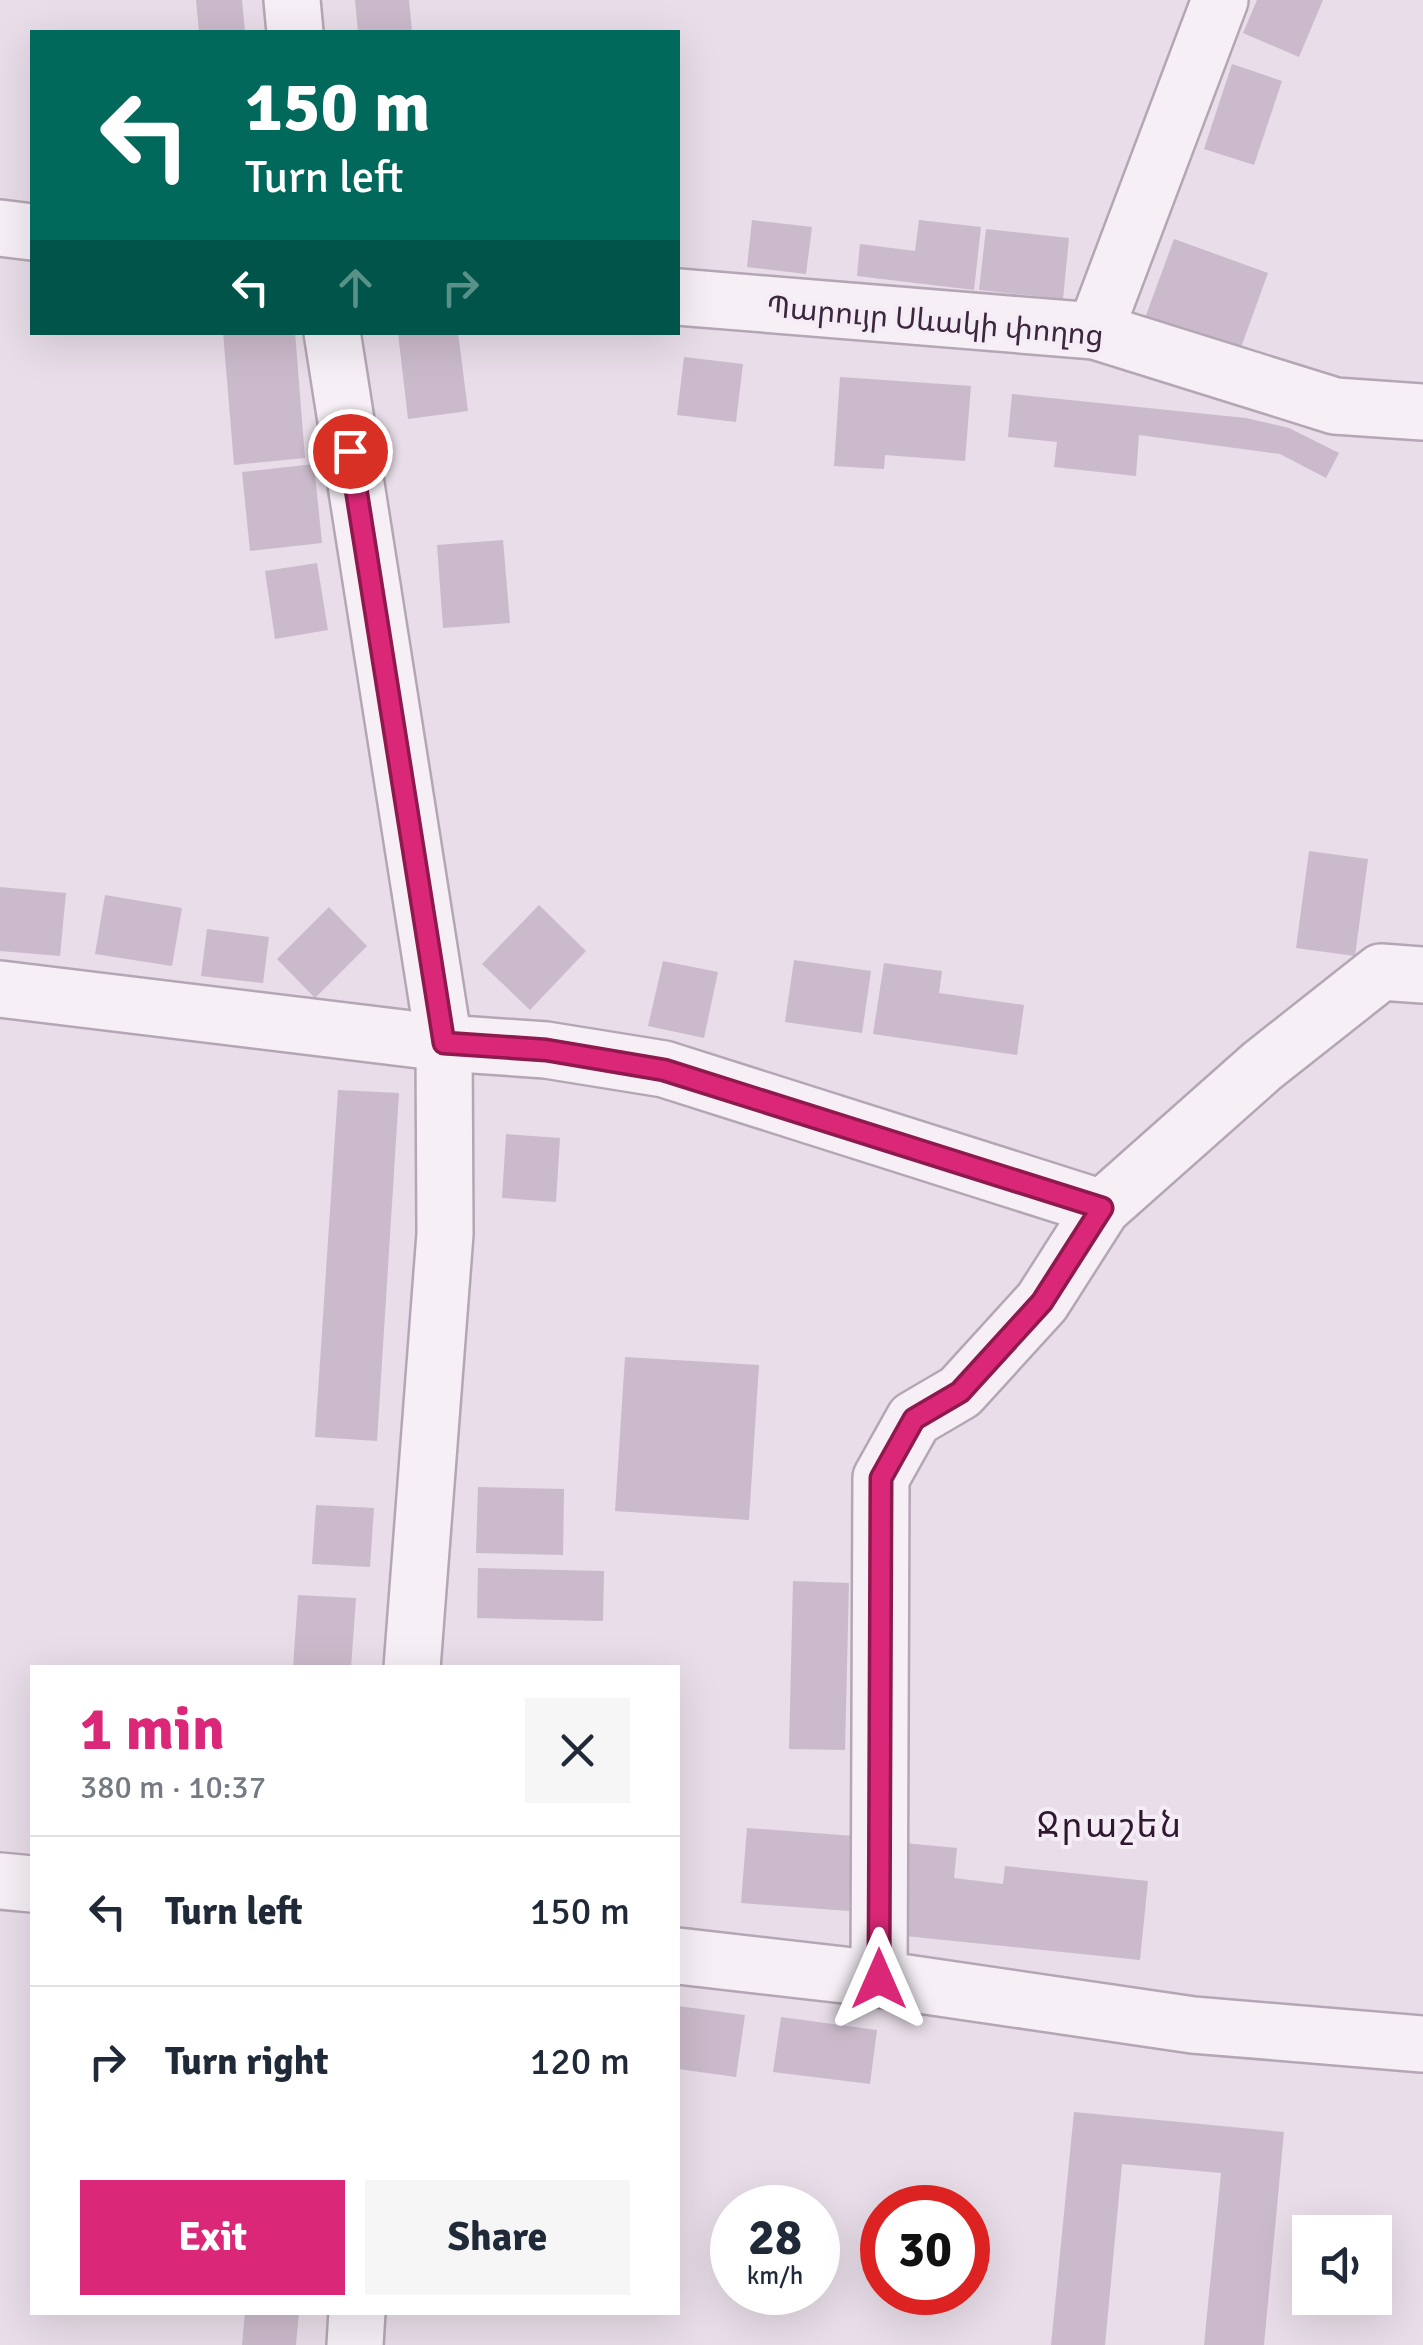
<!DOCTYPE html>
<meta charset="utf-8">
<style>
:root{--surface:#fff;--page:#f6f6f7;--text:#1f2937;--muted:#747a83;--line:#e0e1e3;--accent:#db2777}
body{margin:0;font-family:Signika,"Noto Sans Armenian",sans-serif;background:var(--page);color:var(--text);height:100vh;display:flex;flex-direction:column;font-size:38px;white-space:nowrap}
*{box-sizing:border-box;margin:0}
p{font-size:32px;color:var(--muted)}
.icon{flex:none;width:55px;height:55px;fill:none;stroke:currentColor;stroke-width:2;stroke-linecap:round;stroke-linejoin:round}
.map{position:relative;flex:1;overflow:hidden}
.sheet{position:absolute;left:30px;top:1665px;width:650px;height:650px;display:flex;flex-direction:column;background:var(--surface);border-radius:0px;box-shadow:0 10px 40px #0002}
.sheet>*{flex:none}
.guide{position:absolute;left:30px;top:30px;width:650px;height:305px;border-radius:0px;box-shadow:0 10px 40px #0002;background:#00695c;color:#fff;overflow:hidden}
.buttons{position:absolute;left:1292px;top:2215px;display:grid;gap:20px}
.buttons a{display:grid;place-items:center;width:100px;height:100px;border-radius:0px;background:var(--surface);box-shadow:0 10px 40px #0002;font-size:50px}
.speed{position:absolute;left:710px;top:2185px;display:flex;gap:20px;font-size:50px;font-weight:700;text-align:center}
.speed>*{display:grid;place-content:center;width:130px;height:130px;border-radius:50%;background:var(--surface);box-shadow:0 10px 40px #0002;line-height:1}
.speed small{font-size:25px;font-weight:400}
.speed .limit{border:15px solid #d22;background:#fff;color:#111}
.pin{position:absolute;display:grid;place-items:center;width:85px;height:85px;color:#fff;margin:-42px;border:5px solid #fff;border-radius:50%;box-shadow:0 2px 10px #0007}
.me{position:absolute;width:110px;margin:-55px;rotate:0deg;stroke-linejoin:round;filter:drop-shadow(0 0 8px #0008)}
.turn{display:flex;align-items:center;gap:35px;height:210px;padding:0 50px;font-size:45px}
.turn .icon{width:130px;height:130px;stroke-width:2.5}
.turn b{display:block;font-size:70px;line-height:85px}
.lanes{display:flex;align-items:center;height:95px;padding:0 50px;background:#0003;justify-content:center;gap:50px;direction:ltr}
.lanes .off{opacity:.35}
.round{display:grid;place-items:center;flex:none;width:105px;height:105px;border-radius:0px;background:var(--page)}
.headline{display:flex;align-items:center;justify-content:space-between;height:170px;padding:0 50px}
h1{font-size:60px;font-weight:700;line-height:75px;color:var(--accent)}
.cta{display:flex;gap:20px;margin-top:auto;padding:20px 50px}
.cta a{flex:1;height:115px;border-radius:0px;background:var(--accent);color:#fff;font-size:40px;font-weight:700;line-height:115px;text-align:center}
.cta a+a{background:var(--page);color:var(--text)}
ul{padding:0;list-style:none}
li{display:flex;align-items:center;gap:30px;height:150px;padding:0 50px;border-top:2px solid var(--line)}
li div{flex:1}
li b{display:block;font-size:38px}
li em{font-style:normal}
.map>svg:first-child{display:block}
.building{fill:#cbbacb}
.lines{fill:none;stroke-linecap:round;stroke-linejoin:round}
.minor-casing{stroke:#b5a6b5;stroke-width:60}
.minor{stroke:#f6f0f6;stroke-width:55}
.route-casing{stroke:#8e194d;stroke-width:25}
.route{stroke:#db2777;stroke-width:18}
.labels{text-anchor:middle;stroke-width:8;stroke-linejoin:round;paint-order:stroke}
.street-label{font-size:30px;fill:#3f263f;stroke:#f5edf6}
.quarter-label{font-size:35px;letter-spacing:2.5px;fill:#301830;stroke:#f5edf6}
</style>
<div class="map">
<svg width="1423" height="2345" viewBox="0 0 1423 2345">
<rect width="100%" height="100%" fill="#e8dde8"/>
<!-- building -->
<g class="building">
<polygon points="196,0 242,0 245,32 199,32"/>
<polygon points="355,0 409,0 412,31 358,32"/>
<polygon points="1257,0 1323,0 1299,57 1243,33"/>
<polygon points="1232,64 1282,81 1254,165 1204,149"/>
<polygon points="752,220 812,227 806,274 747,267"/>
<polygon points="919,220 981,227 974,290 857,276 860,244 915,251"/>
<polygon points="986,229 1069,238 1063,299 979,290"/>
<polygon points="1174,239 1268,273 1239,353 1145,318"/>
<polygon points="223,332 295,332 305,458 234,465"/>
<polygon points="458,332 468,411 408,419 398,333"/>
<polygon points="684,357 743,364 736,422 677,415"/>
<polygon points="840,377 971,386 965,461 885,455 884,469 834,466"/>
<polygon points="1012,394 1246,418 1289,428 1339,453 1326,478 1280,454 1139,435 1136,476 1054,467 1057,442 1008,437"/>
<polygon points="314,464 322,543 250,551 242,472"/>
<polygon points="503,540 510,623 443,628 437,545"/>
<polygon points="317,563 328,630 275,639 265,571"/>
<polygon points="1309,851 1368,859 1355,956 1296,948"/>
<polygon points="0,887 66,893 60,956 0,951"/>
<polygon points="105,895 182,908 172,966 95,954"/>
<polygon points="539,905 586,951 530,1010 482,964"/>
<polygon points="329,907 367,946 315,998 277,959"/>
<polygon points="207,929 269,937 263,983 201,976"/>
<polygon points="794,960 871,971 862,1033 785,1022"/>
<polygon points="663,961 718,972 704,1038 648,1026"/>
<polygon points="884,963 942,971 939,993 1024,1005 1017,1055 873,1034"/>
<polygon points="338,1090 399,1093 377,1441 315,1437"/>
<polygon points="506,1134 560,1138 556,1202 502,1198"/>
<polygon points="625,1357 759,1365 749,1520 615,1511"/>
<polygon points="478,1487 564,1489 563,1555 476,1553"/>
<polygon points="316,1505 374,1508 370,1567 312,1564"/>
<polygon points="478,1568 604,1571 603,1621 477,1618"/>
<polygon points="793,1581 849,1583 845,1750 789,1749"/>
<polygon points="298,1595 356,1598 351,1668 293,1668"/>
<polygon points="747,1828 854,1836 849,1911 741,1903"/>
<polygon points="904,1843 957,1848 954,1878 1003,1884 1005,1866 1148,1881 1140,1960 895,1935"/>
<polygon points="678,2006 745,2015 736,2077 678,2069"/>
<polygon points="781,2017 877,2030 870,2084 773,2072"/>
<polygon points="1074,2112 1284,2132 1264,2345 1204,2345 1221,2173 1122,2164 1105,2345 1051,2345"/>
<polygon points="245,2312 299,2312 296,2345 242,2345"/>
</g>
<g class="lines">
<!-- minor casing -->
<g class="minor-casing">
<g id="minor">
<polyline points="292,0 295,32"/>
<polyline points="0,228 32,232"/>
<polyline points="678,297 1095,331 1335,406 1423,412"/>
<polyline points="1095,331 1220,0"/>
<polyline points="332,332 444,1043 445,1234 412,1668"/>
<polyline points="0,989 444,1043 546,1050 664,1069 1102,1208"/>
<polyline points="0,1881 32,1884"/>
<polyline points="678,1956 879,1979 1193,2025 1423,2044"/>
<polyline points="879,1979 881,1478 914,1419 960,1392 1042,1302 1102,1208 1262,1066 1381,972 1423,975"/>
<polyline points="355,2345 357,2312"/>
</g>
</g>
<!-- minor -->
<use href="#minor" class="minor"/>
</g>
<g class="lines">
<!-- route casing -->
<g class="route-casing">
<polyline id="route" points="350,451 444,1043 546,1050 664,1070 1102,1208 1042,1302 960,1392 914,1419 881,1478 879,1979"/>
</g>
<!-- route -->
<use href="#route" class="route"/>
</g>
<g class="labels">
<!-- street labels -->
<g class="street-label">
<text transform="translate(935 321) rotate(5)" y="10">Պարույր Սևակի փողոց</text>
</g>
<!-- quarter labels -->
<g class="quarter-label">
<text x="1110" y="1837">Ջրաշեն</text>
</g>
</g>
</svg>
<div class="buttons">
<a><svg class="icon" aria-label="sound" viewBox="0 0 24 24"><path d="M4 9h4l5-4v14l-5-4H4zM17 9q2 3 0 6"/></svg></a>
</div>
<div class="speed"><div>28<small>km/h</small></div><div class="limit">30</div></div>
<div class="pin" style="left:350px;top:451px;background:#d93025"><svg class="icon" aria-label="arrive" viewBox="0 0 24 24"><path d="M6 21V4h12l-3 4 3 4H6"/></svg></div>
<svg class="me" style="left:879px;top:1979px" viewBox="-20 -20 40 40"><path d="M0-17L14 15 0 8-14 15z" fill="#db2777" stroke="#fff" stroke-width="4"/></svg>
<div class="guide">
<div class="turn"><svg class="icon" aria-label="left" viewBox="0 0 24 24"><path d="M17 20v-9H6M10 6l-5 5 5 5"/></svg><div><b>150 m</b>Turn left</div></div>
<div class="lanes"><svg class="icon" aria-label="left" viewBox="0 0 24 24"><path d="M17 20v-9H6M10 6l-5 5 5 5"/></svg><svg class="icon off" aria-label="ahead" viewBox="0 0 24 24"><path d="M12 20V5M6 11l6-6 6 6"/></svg><svg class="icon off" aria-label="right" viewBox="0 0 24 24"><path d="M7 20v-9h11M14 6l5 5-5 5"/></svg></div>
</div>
<section class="sheet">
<div class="headline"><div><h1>1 min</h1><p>380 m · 10:37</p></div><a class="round"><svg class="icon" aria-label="close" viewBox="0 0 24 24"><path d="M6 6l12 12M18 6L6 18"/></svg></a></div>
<ul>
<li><svg class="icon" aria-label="left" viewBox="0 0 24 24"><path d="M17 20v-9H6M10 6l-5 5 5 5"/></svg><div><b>Turn left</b></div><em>150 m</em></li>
<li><svg class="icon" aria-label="right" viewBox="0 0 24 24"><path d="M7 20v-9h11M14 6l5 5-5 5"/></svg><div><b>Turn right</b></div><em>120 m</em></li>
</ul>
<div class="cta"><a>Exit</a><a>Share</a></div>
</section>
</div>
